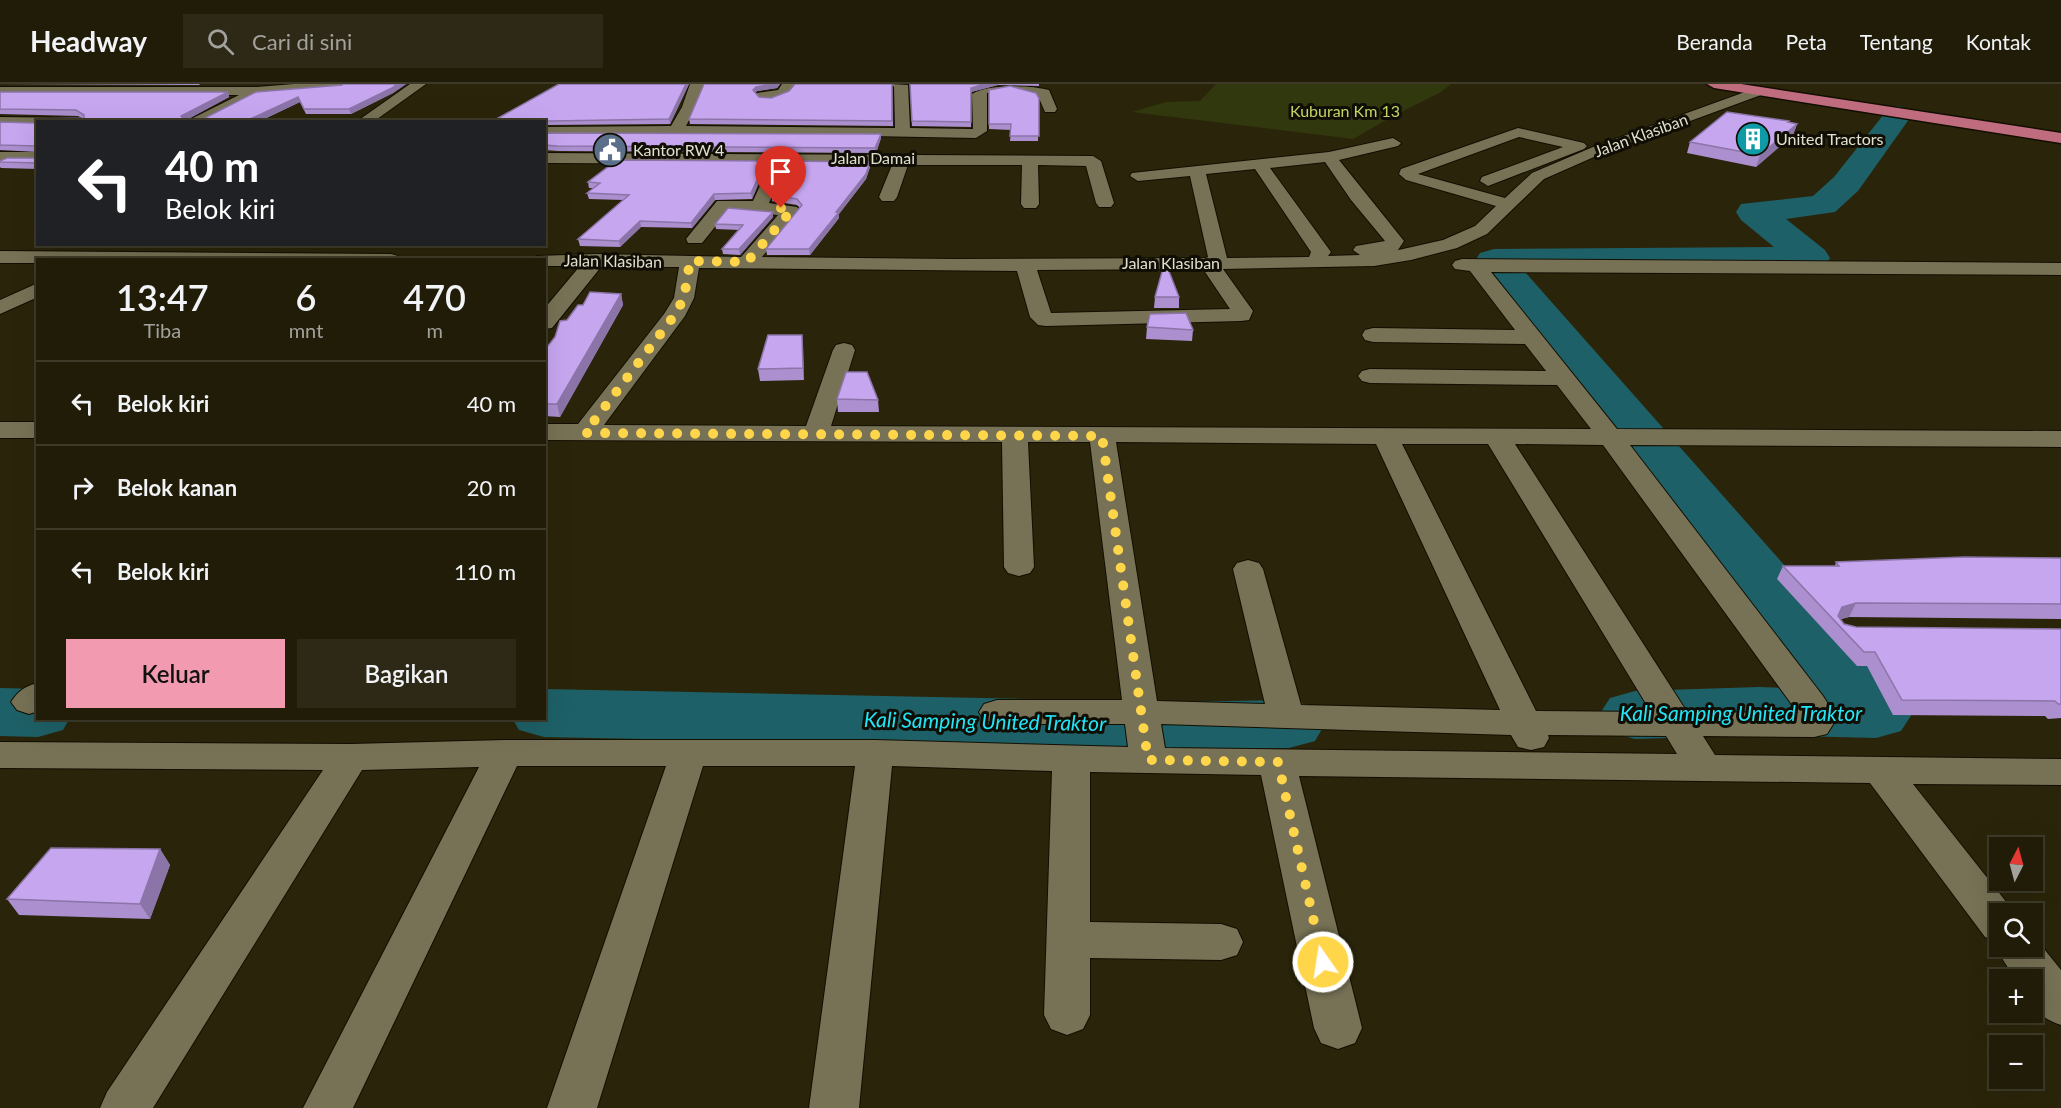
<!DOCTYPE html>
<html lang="id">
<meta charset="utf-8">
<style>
:root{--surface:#201c08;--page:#2d2916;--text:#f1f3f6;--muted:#a2a19c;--line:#3d3a29;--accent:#f29aaf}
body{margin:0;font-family:Lato,sans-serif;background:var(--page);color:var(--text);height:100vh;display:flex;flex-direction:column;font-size:22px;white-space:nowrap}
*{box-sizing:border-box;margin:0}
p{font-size:20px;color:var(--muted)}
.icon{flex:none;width:33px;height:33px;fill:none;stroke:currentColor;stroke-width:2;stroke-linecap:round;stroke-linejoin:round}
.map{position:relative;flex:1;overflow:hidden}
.panel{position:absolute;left:36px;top:174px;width:510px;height:462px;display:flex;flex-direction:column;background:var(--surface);border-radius:0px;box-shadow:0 6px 24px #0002,0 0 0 2px var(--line)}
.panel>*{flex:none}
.banner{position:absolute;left:36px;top:36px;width:510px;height:126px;border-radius:0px;box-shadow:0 6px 24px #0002,0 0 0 2px var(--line);background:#202124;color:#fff;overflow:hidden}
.needle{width:39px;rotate:6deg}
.buttons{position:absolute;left:1989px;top:753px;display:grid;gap:12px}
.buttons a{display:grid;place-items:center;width:54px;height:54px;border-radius:0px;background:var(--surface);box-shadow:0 6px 24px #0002,0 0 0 2px var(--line);font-size:30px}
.pin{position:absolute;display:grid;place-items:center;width:51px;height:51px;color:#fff;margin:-62px -26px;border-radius:50% 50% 50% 0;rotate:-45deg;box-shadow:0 0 6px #0007}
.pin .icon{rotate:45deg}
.me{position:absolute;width:66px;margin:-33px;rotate:347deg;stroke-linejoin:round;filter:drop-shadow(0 0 4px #0008)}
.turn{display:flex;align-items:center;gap:21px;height:126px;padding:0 30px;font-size:27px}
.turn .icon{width:78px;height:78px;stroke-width:2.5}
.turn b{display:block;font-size:42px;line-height:51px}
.eta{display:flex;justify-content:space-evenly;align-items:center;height:102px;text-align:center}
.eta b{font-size:36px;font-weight:600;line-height:42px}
.cta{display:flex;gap:12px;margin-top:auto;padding:12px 30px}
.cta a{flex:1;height:69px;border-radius:0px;background:var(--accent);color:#111;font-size:24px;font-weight:600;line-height:69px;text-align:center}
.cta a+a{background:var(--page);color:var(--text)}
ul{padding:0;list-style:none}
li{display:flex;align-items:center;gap:18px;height:84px;padding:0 30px;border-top:2px solid var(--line)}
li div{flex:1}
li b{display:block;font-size:22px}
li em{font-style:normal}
header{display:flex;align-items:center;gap:36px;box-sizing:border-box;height:84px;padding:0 30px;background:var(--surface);border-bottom:2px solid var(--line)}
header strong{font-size:28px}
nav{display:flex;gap:33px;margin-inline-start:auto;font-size:21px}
.search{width:420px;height:54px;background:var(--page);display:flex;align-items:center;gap:15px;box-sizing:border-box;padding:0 21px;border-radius:0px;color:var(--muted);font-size:22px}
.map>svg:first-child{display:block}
.green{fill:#32380d}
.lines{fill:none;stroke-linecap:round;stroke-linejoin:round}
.river{fill:#1e6067;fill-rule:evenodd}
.minor-casing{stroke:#120e00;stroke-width:2}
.trunk-casing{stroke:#120e00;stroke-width:3}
.minor{fill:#777255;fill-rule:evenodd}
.trunk{fill:#be6c7e;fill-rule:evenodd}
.wall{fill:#ab8fce}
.shaded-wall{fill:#8b74a8}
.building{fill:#c7a6f0;stroke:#8b74a8;stroke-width:1.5}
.route{stroke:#ffd54a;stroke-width:10;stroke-dasharray:0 18}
.labels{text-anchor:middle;stroke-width:6;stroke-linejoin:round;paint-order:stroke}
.far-park-label{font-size:16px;fill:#c3d464;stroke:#100e04}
.far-street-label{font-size:16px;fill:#e1dfcf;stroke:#100e04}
.far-poi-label{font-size:16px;fill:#e1dfcf;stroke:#100e04;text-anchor:start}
.water-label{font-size:21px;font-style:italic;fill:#24e3f6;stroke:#100e04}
</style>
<header>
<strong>Headway</strong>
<div class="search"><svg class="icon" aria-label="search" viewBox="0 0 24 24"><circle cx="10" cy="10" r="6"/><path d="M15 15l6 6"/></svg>Cari di sini</div>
<nav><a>Beranda</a><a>Peta</a><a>Tentang</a><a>Kontak</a></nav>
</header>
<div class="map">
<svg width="2061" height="1024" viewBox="0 0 2061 1024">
<rect width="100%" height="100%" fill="#2a250a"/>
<!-- green -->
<polygon class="green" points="1216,0 1451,0 1441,8 1393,32 1353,55 1132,28 1166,18 1200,17"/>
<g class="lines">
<!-- river -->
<g class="river">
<polygon points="1898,22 1908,25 1912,31 1858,107 1835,128 1786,135 1825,166 1830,174 1825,182 1811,186 1525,188 1901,613 1912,630 1901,647 1876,654 1759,651 1635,655 1610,648 1599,631 1610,614 1635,607 1759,603 1817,605 1475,177 1480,169 1494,165 1774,163 1741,136 1736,128 1741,120 1813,112 1834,93 1888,25"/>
<polygon points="0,604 38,605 38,634 70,634 63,646 38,653 0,652"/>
<polygon points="544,605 1172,618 1289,616 1315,623 1325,640 1315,657 1289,664 1172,666 544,653 519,646 512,634 544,634"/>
</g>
<!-- minor casing -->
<g class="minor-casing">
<g id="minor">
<polygon points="294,0 350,0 343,4 257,11 205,38 185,38 239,11 0,11 0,3 257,3"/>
<polygon points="410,0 426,0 373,38 356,38"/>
<path d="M 690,0 L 704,0 L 696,23 L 686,42 L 895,44 L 894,3 L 891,0 L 908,1 L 910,44 L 973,45 L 972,10 C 988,0 1028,1 1049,6 L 1057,25 L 1055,28 L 1045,28 L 1038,12 L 1010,5 L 987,9 L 987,47 L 976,54 L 761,50 L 544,51 L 544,43 L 671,42 L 682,23 Z"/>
<path d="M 782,0 L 796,0 C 790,14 767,22 755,12 L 757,9 L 778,6 Z"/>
<path d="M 1756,4 L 1763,8 L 1761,11 L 1603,69 L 1544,95 L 1487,150 L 1457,164 L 1411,176 L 1374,182 L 1223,185 L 1253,227 L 1249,236 L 1241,237 L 1046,242 L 1038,241 L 1030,233 L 1017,187 L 699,184 L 694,214 L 685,232 L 604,341 L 806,342 L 833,266 L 836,261 L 844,259 L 852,261 L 855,266 L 831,342 L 1591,345 L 1557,301 L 1370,299 L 1362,297 L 1358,292 L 1362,287 L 1370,285 L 1546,287 L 1525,260 L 1373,258 L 1365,256 L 1362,251 L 1365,246 L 1373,244 L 1515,246 L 1470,187 L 1455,185 L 1452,181 L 1455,177 L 1462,175 L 2061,179 L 2061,191 L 1491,188 L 1617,345 L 2061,347 L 2061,363 L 1630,361 L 1823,612 L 1837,634 L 1827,650 L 1814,653 L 1703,652 L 1715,671 L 2061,675 L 2061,701 L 1913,700 L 2015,829 L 2000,830 L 2000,862 L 2032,862 L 2032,850 L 2061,886 L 2061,941 C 2035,932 2032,922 2032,896 L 2016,896 L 1994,862 L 1996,857 L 1985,853 L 1870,699 L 1299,692 L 1362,944 L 1355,959 L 1338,965 L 1321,959 L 1314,944 L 1261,691 L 1090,688 L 1090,838 L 1221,840 L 1237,845 L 1243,858 L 1237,871 L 1221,876 L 1090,874 L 1090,931 L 1083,945 L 1067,951 L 1051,945 L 1044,931 L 1052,687 L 892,682 L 859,1024 L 809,1024 L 855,682 L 703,682 L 597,1024 L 547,1024 L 666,682 L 517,682 L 353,1024 L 303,1024 L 479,683 L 362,686 L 153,1024 L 100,1024 L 107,1008 L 323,686 L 0,684 L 0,658 L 351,660 L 505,656 L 875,656 L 1128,663 L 1125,640 L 997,640 L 984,636 L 979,628 L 984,620 L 997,616 L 1122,616 L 1090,358 L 1028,358 L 1034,483 L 1030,489 L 1019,492 L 1008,489 L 1004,483 L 1002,358 L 544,356 L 544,340 L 578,340 L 664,230 L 674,214 L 679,183 L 601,183 L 552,244 L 544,245 L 544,225 L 580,182 L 544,182 L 544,176 L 535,176 L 537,172 L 596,170 L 741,173 L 778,131 L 728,127 L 702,159 L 688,159 L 686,155 L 717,117 L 753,117 L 770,80 L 544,79 L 544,69 L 1093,72 L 1101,77 L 1114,119 L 1111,123 L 1099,123 L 1096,119 L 1086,82 L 1038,81 L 1039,120 L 1036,124 L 1024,124 L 1021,120 L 1022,81 L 908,81 L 897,113 L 894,117 L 882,117 L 879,113 L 892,81 L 786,80 L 769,119 L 797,123 L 800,127 L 762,173 L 954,175 L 1206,174 L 1208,173 L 1190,92 L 1138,97 L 1130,92 L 1132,89 L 1329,68 L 1393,54 L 1401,59 L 1398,62 L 1339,76 L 1404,157 L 1398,166 L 1394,167 L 1443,156 L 1475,142 L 1496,122 L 1406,96 L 1399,90 L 1401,85 L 1518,44 L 1584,59 L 1587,62 L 1584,65 L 1488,102 L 1480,97 L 1482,93 L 1563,63 L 1519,53 L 1418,90 L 1505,114 L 1532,89 L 1593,63 ZM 1325,78 L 1351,116 L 1385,157 L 1356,162 L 1353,166 L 1360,171 L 1328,172 L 1331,168 L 1270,84 ZM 1255,85 L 1311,168 L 1309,173 L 1227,174 L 1206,90 ZM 1203,185 L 1230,225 L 1051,229 L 1037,186 ZM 1116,358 L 1376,360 L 1500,626 L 1301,621 L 1263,485 L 1259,479 L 1248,476 L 1237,479 L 1233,485 L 1265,620 L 1157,617 ZM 1402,360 L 1488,360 L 1651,628 L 1536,627 ZM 1515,360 L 1603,361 L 1798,629 L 1687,628 ZM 1161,640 L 1511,651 L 1518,663 L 1531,666 L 1544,663 L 1549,654 L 1548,651 L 1666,652 L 1677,670 L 1165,664 Z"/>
<polygon points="0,33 78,34 85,38 38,38 38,42 0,41"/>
<rect x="0" y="68" width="38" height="10"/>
<polygon points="0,167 391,170 398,172 400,176 38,176 38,179 0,179"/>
<polygon points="38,199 38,213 0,230 0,216"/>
<rect x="0" y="338" width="38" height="16"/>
<path d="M 38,599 L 38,627 L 29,630 L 17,626 L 11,618 C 18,607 25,602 38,599 Z"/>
</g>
</g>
<!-- trunk casing -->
<g class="trunk-casing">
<polygon id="trunk" points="1707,0 1741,0 2061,49 2061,59 1714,4"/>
</g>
<!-- minor -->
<use href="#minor" class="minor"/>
<!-- trunk -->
<use href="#trunk" class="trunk"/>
</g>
<!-- wall -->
<g class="wall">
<polygon points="0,0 200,0 199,1"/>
<polygon points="343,0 406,0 393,9 351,30 306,30 300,18 258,38 38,38 38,85 1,84 0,83 0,77 7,74 35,74 37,68 0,66 0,38 35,39 38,35 82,34 78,32 0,30 0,8 228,8 229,13 188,35 203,35 256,8 342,1"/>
<polygon points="689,0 670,40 544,41 544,38 491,38"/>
<polygon points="704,0 780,0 777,4 757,7 755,9 759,13 771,14 892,0 893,42 690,40 689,35"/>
<polygon points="910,0 1039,0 1039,2 998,1 971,8 971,43 912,42"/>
<polygon points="989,6 1039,14 1038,57 1010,57 1011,46 989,45"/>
<polygon points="1789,39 1797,40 1793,51 1756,83 1687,69 1690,58"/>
<polygon points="544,49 881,50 881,54 876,69 558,67 544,66"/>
<polygon points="870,78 870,83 866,95 839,130 839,134 810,171 767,171 766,165 800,124 797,121 772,117 772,111"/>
<polygon points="766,82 752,115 715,116 692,144 641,143 620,163 580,162 578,155 623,116 589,115 587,109 594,104 589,104 588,98"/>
<polygon points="773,133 740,171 723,170 722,165 739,146 716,145 715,140"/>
<polygon points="621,210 623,221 560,333 544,332 544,267 567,236 583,221"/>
<polygon points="1155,213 1179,213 1179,224 1154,224"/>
<polygon points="1147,243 1193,246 1192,257 1146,255"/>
<polygon points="802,251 804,296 760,297 758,285"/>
<polygon points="837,315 878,316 879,328 838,328"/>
<polygon points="2061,474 2061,535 1849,533 1840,535 1844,540 1856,543 2061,545 2061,634 2048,635 2045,632 1893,631 1867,582 1857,582 1777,495 1783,482 1835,482 1836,478"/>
<polygon points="160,765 170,781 150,835 19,831 7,815"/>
</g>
<!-- shaded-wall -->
<g class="shaded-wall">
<polygon points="397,0 406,0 393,9 351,30 349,25"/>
<polygon points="686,0 689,0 670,40 669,35"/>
<polygon points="774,0 780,0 777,4 757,7 753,11 753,6 756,3"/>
<polygon points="985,0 998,0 998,1 971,8 971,43 971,4"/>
<polygon points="228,8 229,13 183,38 181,32"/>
<polygon points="298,13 300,18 258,38 244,38"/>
<polygon points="1797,40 1793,51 1756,83 1760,71"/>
<polygon points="881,50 881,54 876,69 875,64"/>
<polygon points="766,77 766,82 752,115 751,109"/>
<polygon points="870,78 870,83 866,95 839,130 839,134 810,171 809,165"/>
<polygon points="714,110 715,116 692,144 691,139"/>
<polygon points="773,128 773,133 740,171 739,165"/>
<polygon points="640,137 641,143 620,163 619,157"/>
<polygon points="621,210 623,221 560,333 557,320"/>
<polygon points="802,251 803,262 804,296 803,284"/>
<polygon points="1856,519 1849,533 1835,537 1842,523"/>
<polygon points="160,765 170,781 150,835 140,820"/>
</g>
<!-- building -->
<g class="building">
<polygon points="343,0 397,0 392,4 349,25 304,25 298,13 244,38 38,38 38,62 0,61 0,38 35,39 38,35 84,34 84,31 76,26 0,25 0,8 228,8 181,32 183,35 203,35 256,8 342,1"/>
<polygon points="559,0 686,0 669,35 491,38"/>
<polygon points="704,0 774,0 756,3 753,6 759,13 771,14 789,7 795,0 892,0 892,37 689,35"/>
<polygon points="910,0 985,0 971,4 971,38 912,37"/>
<polygon points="1010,2 1036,9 1039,14 1039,52 1010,52 1011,40 989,40 989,6"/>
<polygon points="1727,28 1789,37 1788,38 1797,40 1760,71 1690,58"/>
<polygon points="544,49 881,50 875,64 557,62 544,61"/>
<polygon points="38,66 38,79 0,78 0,77 7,74 35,74"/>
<polygon points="617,76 766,77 751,109 714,110 691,139 640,137 619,157 578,155 629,111 587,109 600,99 588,98"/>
<polygon points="787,77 870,78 866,90 836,128 839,128 809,165 766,165 802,121 797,115 772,111"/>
<polygon points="728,124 773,128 739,165 722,165 743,141 715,140"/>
<polygon points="1165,177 1179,213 1155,213"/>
<polygon points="590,208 621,210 557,320 544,320 544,267 555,253 560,237 567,236 578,221 583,221"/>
<polygon points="1186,229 1193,246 1147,243 1150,230"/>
<polygon points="768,251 802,251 803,284 758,285"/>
<polygon points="846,288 867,288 878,316 837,315"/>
<polygon points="1964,473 2061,474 2061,520 1856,519 1842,523 1838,532 1844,540 1856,543 2061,545 2061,620 2058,620 2055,617 1902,616 1875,568 1864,568 1783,482 1839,482 1836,478"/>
<polygon points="51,764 160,765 140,820 7,815"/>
</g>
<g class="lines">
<!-- route -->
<polyline class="route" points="781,124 791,127 747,178 690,177 684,214 674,232 585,349 1102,352 1148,676 1278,678 1323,878"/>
</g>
<!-- icons -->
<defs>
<g id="building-disc" transform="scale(1.725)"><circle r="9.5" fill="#0f9aa8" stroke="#100e04"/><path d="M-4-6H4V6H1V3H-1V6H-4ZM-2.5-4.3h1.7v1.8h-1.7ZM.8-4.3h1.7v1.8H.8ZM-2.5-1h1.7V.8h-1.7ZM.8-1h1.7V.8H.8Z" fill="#fff"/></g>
<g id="civic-disc" transform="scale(1.725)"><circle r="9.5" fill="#5c6f8a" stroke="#100e04"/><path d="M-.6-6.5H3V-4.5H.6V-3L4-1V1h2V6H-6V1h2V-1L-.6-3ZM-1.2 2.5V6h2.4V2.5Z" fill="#fff"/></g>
</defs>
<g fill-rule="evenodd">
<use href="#building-disc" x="1753" y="55"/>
<use href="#civic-disc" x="610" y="66"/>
</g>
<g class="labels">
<!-- far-park labels -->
<g class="far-park-label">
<text x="1345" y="33">Kuburan Km 13</text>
</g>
<!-- far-street labels -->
<g class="far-street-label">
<text transform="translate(1641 51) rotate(-20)" y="6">Jalan Klasiban</text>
<text x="873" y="80">Jalan Damai</text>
<text transform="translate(613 177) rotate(1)" y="6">Jalan Klasiban</text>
<text x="1171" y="185">Jalan Klasiban</text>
</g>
<!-- far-poi labels -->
<g class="far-poi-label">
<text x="1776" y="61">United Tractors</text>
<text x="633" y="72">Kantor RW 4</text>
</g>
<!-- water labels -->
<g class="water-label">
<text x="1741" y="637">Kali Samping United Traktor</text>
<text transform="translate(985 638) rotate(1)" y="7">Kali Samping United Traktor</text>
</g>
</g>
</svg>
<div class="buttons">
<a><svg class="needle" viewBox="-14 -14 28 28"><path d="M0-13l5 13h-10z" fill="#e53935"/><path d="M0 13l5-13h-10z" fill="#a2a19c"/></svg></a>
<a><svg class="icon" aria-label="search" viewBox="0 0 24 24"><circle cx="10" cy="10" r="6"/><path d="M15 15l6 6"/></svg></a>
<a>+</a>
<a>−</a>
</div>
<div class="pin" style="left:781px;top:124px;background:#d93025"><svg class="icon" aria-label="arrive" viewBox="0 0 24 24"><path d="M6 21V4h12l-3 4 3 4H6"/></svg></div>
<svg class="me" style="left:1323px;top:878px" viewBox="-20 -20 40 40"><circle r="17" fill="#ffd54a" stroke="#fff" stroke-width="3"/><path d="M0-11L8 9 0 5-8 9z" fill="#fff"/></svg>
<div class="banner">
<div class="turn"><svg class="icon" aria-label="left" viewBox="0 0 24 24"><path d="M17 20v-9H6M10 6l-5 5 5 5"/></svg><div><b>40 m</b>Belok kiri</div></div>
</div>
<section class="panel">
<div class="eta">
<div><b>13:47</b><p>Tiba</p></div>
<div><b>6</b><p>mnt</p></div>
<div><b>470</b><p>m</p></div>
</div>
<ul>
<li><svg class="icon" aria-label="left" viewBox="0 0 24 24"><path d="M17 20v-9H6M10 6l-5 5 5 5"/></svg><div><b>Belok kiri</b></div><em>40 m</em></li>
<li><svg class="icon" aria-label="right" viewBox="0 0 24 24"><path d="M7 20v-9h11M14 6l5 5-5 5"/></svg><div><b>Belok kanan</b></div><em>20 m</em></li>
<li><svg class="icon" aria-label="left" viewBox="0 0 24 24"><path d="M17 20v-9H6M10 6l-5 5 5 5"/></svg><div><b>Belok kiri</b></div><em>110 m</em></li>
</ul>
<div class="cta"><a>Keluar</a><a>Bagikan</a></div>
</section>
</div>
